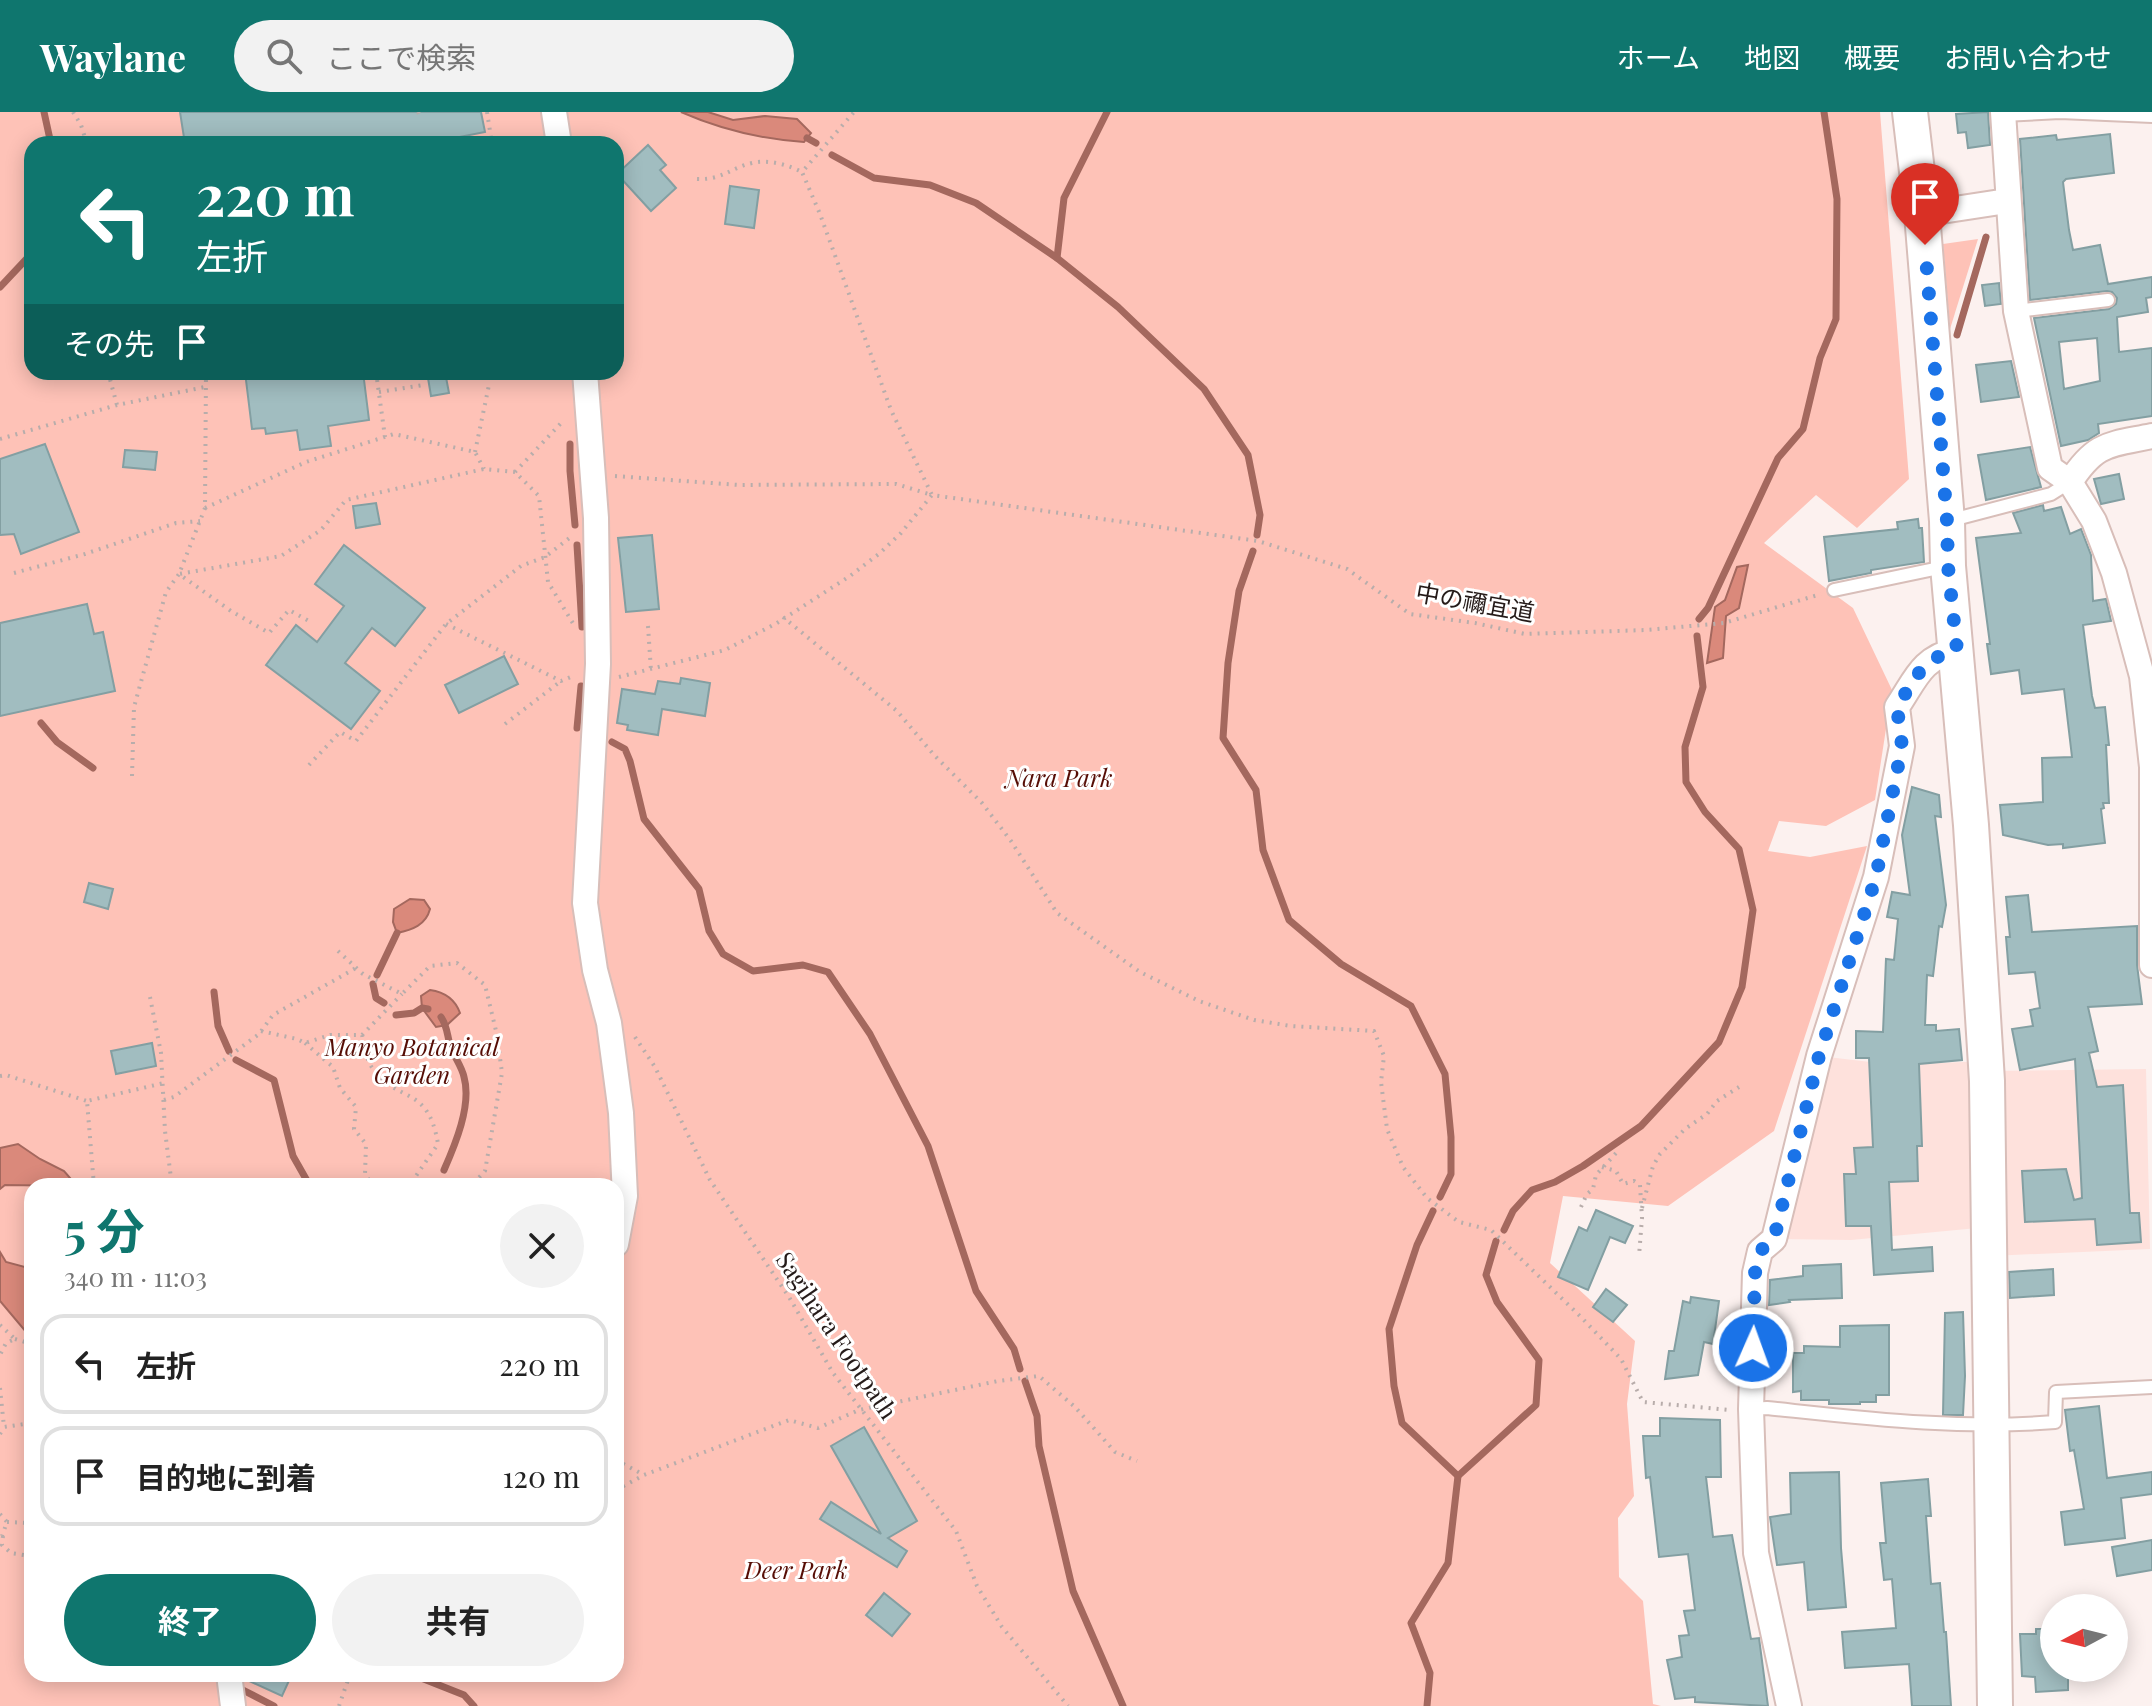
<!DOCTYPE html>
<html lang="ja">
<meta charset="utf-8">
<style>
:root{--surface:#fff;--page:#f2f2f2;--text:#222;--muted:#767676;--line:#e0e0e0;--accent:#0f766e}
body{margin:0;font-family:"Playfair Display","Noto Sans JP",serif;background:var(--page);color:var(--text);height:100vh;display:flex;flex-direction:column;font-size:30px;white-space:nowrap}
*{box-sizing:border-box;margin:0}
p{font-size:26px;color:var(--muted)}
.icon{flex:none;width:44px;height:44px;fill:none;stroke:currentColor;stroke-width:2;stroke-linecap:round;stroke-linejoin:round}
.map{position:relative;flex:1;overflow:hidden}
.panel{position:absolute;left:24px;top:1066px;width:600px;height:504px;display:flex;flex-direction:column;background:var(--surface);border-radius:24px;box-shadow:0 4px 20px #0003}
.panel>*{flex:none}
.banner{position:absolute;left:24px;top:24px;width:600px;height:244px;border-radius:24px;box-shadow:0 4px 20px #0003;background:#0f766e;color:#fff;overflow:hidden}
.needle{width:52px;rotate:263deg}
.buttons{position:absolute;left:2040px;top:1482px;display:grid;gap:16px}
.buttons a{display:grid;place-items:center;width:88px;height:88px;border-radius:50%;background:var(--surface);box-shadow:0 4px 20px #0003;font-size:40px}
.pin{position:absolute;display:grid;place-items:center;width:68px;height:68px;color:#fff;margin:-82px -34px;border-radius:50% 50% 50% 0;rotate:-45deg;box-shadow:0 0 8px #0007}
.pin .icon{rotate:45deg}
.me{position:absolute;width:88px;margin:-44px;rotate:2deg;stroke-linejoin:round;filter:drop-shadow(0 0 6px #0008)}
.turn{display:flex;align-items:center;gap:28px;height:168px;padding:0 40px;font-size:36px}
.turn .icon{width:104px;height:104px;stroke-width:2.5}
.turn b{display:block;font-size:56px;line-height:68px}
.then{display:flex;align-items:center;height:76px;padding:0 40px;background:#0003;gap:16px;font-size:30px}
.round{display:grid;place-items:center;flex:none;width:84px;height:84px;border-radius:42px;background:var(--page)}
.summary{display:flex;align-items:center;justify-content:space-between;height:136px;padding:0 40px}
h1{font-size:48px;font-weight:700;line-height:60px;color:var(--accent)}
.button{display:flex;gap:16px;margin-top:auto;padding:16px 40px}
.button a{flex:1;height:92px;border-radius:48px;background:var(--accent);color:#fff;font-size:32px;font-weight:700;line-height:92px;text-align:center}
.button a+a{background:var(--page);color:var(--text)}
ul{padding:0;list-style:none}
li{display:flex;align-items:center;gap:24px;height:100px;margin:0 16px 12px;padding:0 24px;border:4px solid var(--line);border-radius:24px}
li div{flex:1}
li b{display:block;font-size:30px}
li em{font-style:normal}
header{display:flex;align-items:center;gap:48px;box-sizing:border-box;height:112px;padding:0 40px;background:var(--accent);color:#fff}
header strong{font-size:38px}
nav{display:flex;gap:44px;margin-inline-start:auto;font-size:28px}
.search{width:560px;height:72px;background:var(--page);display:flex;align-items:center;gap:20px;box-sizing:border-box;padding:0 28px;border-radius:44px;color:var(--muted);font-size:30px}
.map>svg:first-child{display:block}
.built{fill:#fee1dc}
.green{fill:#fec2b7;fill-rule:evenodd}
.water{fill:#da897b;stroke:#a4685e;stroke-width:2}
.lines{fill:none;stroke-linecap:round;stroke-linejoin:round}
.stream{stroke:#a4685e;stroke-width:7}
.building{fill:#a1bdc0;stroke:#839fa2;stroke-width:2;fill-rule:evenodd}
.lane-casing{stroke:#d8beb9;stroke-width:16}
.street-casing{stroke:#d8beb9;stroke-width:28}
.secondary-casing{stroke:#d8beb9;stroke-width:38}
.path{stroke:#b8adab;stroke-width:4;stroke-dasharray:2 6;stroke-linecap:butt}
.lane{stroke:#fff;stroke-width:12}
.street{stroke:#fff;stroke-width:24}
.secondary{stroke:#fff;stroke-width:34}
.route{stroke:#1a73e8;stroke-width:14;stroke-dasharray:0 25.2}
.labels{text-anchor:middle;stroke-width:6;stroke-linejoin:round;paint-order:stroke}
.street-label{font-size:24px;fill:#251b19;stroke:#fff}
.park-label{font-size:24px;font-style:italic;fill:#560d05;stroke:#fff}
</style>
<header>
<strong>Waylane</strong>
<div class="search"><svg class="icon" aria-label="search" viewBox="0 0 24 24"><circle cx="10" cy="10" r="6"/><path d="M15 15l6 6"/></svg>ここで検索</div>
<nav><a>ホーム</a><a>地図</a><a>概要</a><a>お問い合わせ</a></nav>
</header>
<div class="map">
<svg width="2152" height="1594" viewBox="0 0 2152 1594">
<rect width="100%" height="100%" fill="#fcf1ef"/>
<!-- built -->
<polygon class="built" points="1819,944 1896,953 1986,949 1987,959 2146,957 2150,1137 1990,1144 1988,1115 1851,1128 1774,1127"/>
<!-- green -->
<g class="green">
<path d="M 0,0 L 1880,0 L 1909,367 L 1857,416 L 1816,383 L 1764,431 L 1853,496 L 1892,578 L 1875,688 L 1826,714 L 1779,709 L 1768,739 L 1810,745 L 1867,734 L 1774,1019 L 1668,1094 L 1563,1084 L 1550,1151 L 1635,1229 L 1627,1292 L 1634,1384 L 1618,1406 L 1619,1465 L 1643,1489 L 1653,1592 L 1661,1594 L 0,1594 ZM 32,32 L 616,32 L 616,260 L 32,260 ZM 32,1074 L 616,1074 L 616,1562 L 32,1562 Z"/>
<polygon points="1978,127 1950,217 1943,132"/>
</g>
<!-- water -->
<g class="water">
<path d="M 681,0 L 708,0 L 733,8 L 765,4 L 797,7 L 811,21 L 804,30 C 760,27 722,18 681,0 Z"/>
<polygon points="1748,453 1739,496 1726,504 1723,546 1707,551 1715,495 1725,488 1737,455"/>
<path d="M 410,787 L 424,788 L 430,797 C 426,813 412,818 397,821 L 393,810 L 394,797 Z"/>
<path d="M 430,878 C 444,880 455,887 460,901 L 447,913 L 436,915 L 422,896 L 421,884 Z"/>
<polygon points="18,1032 40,1047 64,1059 77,1074 5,1073 0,1077 0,1036"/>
<polygon points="0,1140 6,1150 25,1155 32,1171 32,1227 0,1189"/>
</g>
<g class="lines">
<!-- stream -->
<g class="stream">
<polyline points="44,0 51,32"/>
<polyline points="1107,0 1064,86 1057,146 1118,195 1204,277 1248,343 1260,403 1257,423"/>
<polyline points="807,26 816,31"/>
<polyline points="832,43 874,66 930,73 976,91 1057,146"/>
<polyline points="0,175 32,141"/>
<polyline points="1957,223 1986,125"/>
<polyline points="570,332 570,359 575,413"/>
<polyline points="577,433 582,515"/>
<polyline points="1253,439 1239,479 1228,551 1223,626 1256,678 1263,738 1289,808 1341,852 1411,894 1445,962 1451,1025 1451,1062 1440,1085"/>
<polyline points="1699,507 1708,496 1778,346 1803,317 1820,246 1836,207 1837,87 1824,0"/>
<polyline points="41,611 57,630 93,656"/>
<polyline points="577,616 581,574"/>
<polyline points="612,630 625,637 630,649 644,707 699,777 709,819 723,842 753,859 803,853 828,860 870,922 928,1034 976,1179 1014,1237 1020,1257"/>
<polyline points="377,863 397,821"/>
<polyline points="373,872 376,886 384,891"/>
<polyline points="214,880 218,914 229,939"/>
<polyline points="396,903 414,901 422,896 428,897"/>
<path d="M 441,905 C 448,915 447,925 451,936 C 455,946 462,955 464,965 C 472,993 455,1033 444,1058"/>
<polyline points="236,948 274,968 293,1044 310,1074"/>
<polyline points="1433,1099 1417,1133 1389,1217 1394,1274 1402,1311 1458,1364"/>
<polyline points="1504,1118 1513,1099 1532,1078 1555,1070 1583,1054 1641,1014 1719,930 1742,875 1753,798 1739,737 1705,700 1686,670 1685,635 1703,575 1697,524"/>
<polyline points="32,1239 28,1258 32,1276"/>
<polyline points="1025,1269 1037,1304 1039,1334 1073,1479 1123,1594"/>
<polyline points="28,1305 32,1290"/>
<polyline points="30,1319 32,1331"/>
<polyline points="411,1562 464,1583 474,1594"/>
<polyline points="235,1574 274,1594"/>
<polyline points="1427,1594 1430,1561 1411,1511 1448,1451 1458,1364 1536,1293 1539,1248 1497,1190 1486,1163 1496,1129"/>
</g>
</g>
<!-- building -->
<g class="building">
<polygon points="180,0 481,0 485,20 424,32 185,32"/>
<polygon points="1988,0 1990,33 1968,36 1966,20 1958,21 1956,2"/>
<path d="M 2110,22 L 2114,61 L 2066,67 L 2063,70 L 2069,118 L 2073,138 L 2100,133 L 2108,172 L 2152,165 L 2152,185 L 2146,186 L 2148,200 L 2117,205 L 2119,240 L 2152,236 L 2152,304 L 2098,312 L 2099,321 L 2088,328 L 2061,334 L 2034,206 L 2109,197 L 2116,192 L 2117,186 L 2112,180 L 2107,179 L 2030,188 L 2020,27 L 2056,23 L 2057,28 ZM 2097,226 L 2100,269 L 2064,277 L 2059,230 Z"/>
<polygon points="648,33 666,53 660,58 676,76 651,99 617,62"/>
<polygon points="730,74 759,78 754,116 725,112"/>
<polygon points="1999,171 2001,192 1985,194 1982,173"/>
<polygon points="2011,249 2019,285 1981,290 1976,253"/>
<polygon points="245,260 363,260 369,308 328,314 331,334 300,338 297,318 266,322 265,316 252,317"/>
<polygon points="427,260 445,260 449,281 431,284"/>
<polygon points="45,332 79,420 21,442 14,422 0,423 0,347"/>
<polygon points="2030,335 2041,375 1986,388 1978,343"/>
<polygon points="125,338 157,340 155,358 123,355"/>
<polygon points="2119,362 2124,387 2101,392 2094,367"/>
<polygon points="376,391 380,412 356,416 353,394"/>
<polygon points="2043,393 2044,399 2061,395 2070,422 2081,417 2091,443 2093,489 2106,487 2111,509 2083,513 2092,584 2095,596 2105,595 2109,633 2106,633 2109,691 2103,691 2104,696 2101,697 2105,731 2063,736 2063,732 2048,733 2003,723 2000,693 2043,690 2042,646 2072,645 2064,577 2022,582 2019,558 1991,562 1987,532 1990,532 1976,426 2021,421 2013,401"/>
<polygon points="1918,407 1919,416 1922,416 1924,450 1871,458 1871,461 1829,469 1824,425 1898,417 1897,410"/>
<polygon points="652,423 659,497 626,500 618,426"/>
<polygon points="344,433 425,496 395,534 372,516 345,551 380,579 351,617 266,553 296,513 317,530 344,494 315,472"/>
<polygon points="87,492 94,522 103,520 115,579 0,604 0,511"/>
<polygon points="504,544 518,572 459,601 445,573"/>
<polygon points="681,566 710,571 705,604 662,597 658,623 627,618 628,613 617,611 622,577 655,582 658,569 680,572"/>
<polygon points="1912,675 1939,683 1941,705 1935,704 1946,793 1942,815 1939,814 1933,864 1927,863 1925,913 1936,913 1936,919 1959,917 1962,948 1919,952 1922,1034 1917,1034 1918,1069 1889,1070 1892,1138 1932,1135 1933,1159 1874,1163 1871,1114 1846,1114 1844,1062 1856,1062 1854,1036 1873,1035 1869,946 1856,946 1856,919 1883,920 1886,847 1894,848 1898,807 1887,805 1892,780 1910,783 1902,723"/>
<polygon points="89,771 113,777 108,797 84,790"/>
<polygon points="2028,783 2032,820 2137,814 2137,853 2142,892 2088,895 2098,939 2089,941 2097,975 2123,973 2130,1101 2139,1101 2141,1130 2097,1133 2095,1107 2025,1110 2022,1059 2066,1057 2074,1088 2082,1086 2075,947 2020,958 2012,917 2033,914 2030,898 2040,896 2035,860 2009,862 2006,825 2010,825 2006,785"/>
<polygon points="152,931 156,954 116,962 111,939"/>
<polygon points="1596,1098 1633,1114 1625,1131 1610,1125 1588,1178 1558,1165 1579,1115 1587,1119"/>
<polygon points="1841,1152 1842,1186 1789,1188 1790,1190 1769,1193 1770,1168 1803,1164 1803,1154"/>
<polygon points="2053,1157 2054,1183 2010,1186 2009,1160"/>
<polygon points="1606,1177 1627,1193 1613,1210 1593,1195"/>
<polygon points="1691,1185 1719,1189 1713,1232 1704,1230 1698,1263 1665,1267 1669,1239 1674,1239 1683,1189 1690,1191"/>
<polygon points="1963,1200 1965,1264 1963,1303 1943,1303 1945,1201"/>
<polygon points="1889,1213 1889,1283 1876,1283 1876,1290 1860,1290 1860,1292 1829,1292 1829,1288 1801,1288 1801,1279 1793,1280 1793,1241 1804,1241 1804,1234 1840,1235 1840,1214"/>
<polygon points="2099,1294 2107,1366 2152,1360 2152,1382 2121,1386 2125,1426 2065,1433 2061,1400 2084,1397 2074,1338 2070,1339 2065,1298"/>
<polygon points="1660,1306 1720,1308 1721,1365 1706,1365 1713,1425 1732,1423 1751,1527 1759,1526 1768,1594 1695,1590 1695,1585 1675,1587 1667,1548 1682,1545 1679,1524 1689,1523 1684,1499 1695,1498 1688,1442 1659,1445 1650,1365 1646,1366 1643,1324 1660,1324"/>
<polygon points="864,1315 917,1409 888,1426 907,1439 897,1455 820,1407 831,1390 881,1422 831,1334"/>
<polygon points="1839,1360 1841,1436 1846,1495 1808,1498 1804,1450 1777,1453 1770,1405 1791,1402 1790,1361"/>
<polygon points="1928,1367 1931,1404 1926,1404 1931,1472 1940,1471 1944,1520 1946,1520 1951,1594 1912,1594 1909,1552 1845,1556 1842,1520 1896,1516 1892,1467 1884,1468 1880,1431 1886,1431 1881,1371"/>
<polygon points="2152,1428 2152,1458 2117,1464 2112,1435"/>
<polygon points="884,1481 910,1502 892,1524 866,1503"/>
<polygon points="2036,1517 2054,1517 2054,1556 2068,1556 2068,1578 2036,1580 2035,1565 2022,1564 2020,1522 2036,1522"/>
<polygon points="244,1562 292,1562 282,1584 245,1567"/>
</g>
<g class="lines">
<!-- lane casing -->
<g class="lane-casing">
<g id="lane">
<polyline points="2003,3 2060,0 2152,4"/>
<polyline points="2016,199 2108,188"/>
<polyline points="1948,409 2051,382 2070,370"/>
<polyline points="1834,478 1944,455"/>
<path d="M 1751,1297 L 1767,1296 C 1863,1306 1958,1318 2055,1310 L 2056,1280 L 2152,1275"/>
</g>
</g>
<!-- street casing -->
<g class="street-casing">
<g id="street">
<polyline points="554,0 559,32"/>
<polyline points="2003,0 2016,199 2050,356 2070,370 2094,409 2114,461 2142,564 2152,655 2152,853"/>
<polyline points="1922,102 2007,89"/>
<polyline points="585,260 596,406 598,552 585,791 595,858 609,911 621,1001 625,1084 616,1132"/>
<path d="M 2070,370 C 2096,330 2109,333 2152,324"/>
<polyline points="229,1562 233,1594"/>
<path d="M 1789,1594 L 1756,1441 L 1751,1297 L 1755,1161 L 1760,1139 L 1774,1127 L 1819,944 L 1876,765 L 1902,634 L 1897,595 C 1916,567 1921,546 1957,538"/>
</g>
</g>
<!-- secondary casing -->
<g class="secondary-casing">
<polyline id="secondary" points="1910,0 1922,102 1947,409 1948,454 1971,713 1987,969 1995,1594"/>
</g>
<!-- path -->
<g class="path">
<polyline points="73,0 81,13 87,32"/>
<polyline points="418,0 419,2"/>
<polyline points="487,0 492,32 490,32"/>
<path d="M 697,67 C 723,68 730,56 752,51 C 769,47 788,53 802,60"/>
<polyline points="108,260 117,293"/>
<polyline points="206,260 205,396 179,462 281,444 321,418 346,388 484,357 515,360 539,384 548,470 574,513"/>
<polyline points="376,260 385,325"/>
<polyline points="379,280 423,273"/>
<polyline points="0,327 117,293 205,275"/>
<polyline points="475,340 489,273"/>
<polyline points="515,360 564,308"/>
<polyline points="615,364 739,373 896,372 932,383 891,298 820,102 802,60 854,0"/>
<polyline points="205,396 306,350 394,322 475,340 484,357"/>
<polyline points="14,461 85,442 176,411 200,409"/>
<polyline points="783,505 897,599 934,643 982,691 1011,729 1057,801 1140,860 1199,889 1254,908 1291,914 1374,919 1384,944 1381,970 1387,1017 1403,1055 1427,1086 1459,1110 1491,1118 1581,1205 1621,1247 1643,1290 1730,1298"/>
<polyline points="446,512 561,569 573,564"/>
<polyline points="648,514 651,559"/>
<polyline points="619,565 725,538 777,511 850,464 880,441 901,421 932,383 1258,429 1347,457 1410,502 1475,511 1525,522 1646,518 1724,511 1821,482"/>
<polyline points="505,612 561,569"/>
<polyline points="309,653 340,620 356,629 446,512 521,454 545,445 572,424"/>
<polyline points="132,664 134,595 166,480 179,462 231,499 269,521 289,498 309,509"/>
<polyline points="338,839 363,862 402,882 430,854 457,851 485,873 497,923 502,961 485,1059 471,1074"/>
<polyline points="150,885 161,941 165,1019 172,1074"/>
<polyline points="261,919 297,927 305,931 330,923 362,923 402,882"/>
<path d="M 362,923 C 365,932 366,946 371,954 C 397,993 428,971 438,1032 L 409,1074"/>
<polyline points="635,925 655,955 710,1068 789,1185 833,1261 956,1419 977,1474 1002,1515 1068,1594"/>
<polyline points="305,931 333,955 340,976 356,995 354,1017 366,1032 365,1062 373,1074"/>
<polyline points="0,964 6,963 87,989"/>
<polyline points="164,988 174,985 259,922 273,903 356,856"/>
<polyline points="1602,1055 1616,1059 1623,1072 1634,1069 1640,1073 1642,1106 1639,1144"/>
<polyline points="94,1074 87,989 164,971"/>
<polyline points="1581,1095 1587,1082 1593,1077 1596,1063 1617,1040"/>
<polyline points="1642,1096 1653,1054 1660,1042 1685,1017 1707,1002 1717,989 1739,975"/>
<polyline points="0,1213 15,1227 6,1231 0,1243"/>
<polyline points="15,1227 32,1232"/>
<polyline points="0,1276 4,1315 32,1311"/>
<polyline points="0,1322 4,1315"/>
<polyline points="616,1348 644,1363"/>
<polyline points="616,1378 644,1363 789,1308 818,1316 859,1298 998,1269 1039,1264 1075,1295 1115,1340 1137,1349"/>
<polyline points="0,1402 7,1410 2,1424"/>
<polyline points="7,1410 29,1411 32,1415"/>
<polyline points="3,1424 2,1433 11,1441 30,1444 32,1441"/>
<polyline points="339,1594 350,1562"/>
</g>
<!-- lane -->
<use href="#lane" class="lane"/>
<!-- street -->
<use href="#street" class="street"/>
<!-- secondary -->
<use href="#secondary" class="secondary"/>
</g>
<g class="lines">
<!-- route -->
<path class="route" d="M 1753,1236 L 1755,1161 L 1760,1139 L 1774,1127 L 1819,944 L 1876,765 L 1902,634 L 1897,595 C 1915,567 1922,546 1957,538 L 1948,454 L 1947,409 L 1925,133"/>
</g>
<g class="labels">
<!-- street labels -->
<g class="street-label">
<text transform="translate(1475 491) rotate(10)" y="8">中の禰宜道</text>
<text transform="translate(836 1224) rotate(56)" y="8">Sagihara Footpath</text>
</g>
<!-- park labels -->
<g class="park-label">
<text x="1059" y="675">Nara Park</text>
<text x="412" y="944">Manyo Botanical<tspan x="412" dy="28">Garden</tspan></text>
<text x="796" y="1467">Deer Park</text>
</g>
</g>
</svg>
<div class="buttons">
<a><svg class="needle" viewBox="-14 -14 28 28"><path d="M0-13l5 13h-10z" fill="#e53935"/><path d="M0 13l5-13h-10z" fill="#767676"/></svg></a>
</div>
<div class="pin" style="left:1925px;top:133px;background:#d93025"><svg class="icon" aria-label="arrive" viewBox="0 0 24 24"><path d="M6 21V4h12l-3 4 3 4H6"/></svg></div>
<svg class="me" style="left:1753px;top:1236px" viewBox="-20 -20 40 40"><circle r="17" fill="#1a73e8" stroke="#fff" stroke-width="3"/><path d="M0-11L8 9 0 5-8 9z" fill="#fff"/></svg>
<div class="banner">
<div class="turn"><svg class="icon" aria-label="left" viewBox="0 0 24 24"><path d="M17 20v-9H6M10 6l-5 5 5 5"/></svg><div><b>220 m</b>左折</div></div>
<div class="then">その先<svg class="icon" aria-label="arrive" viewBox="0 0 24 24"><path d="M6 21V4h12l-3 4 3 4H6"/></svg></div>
</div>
<section class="panel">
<div class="summary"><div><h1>5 分</h1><p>340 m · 11:03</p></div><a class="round"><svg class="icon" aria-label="close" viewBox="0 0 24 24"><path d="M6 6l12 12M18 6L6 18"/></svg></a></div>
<ul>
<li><svg class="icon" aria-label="left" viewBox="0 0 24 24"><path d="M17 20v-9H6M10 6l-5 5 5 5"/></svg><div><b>左折</b></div><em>220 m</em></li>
<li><svg class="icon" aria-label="arrive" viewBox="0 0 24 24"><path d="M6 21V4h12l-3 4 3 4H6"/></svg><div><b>目的地に到着</b></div><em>120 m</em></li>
</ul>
<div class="button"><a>終了</a><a>共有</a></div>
</section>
</div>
